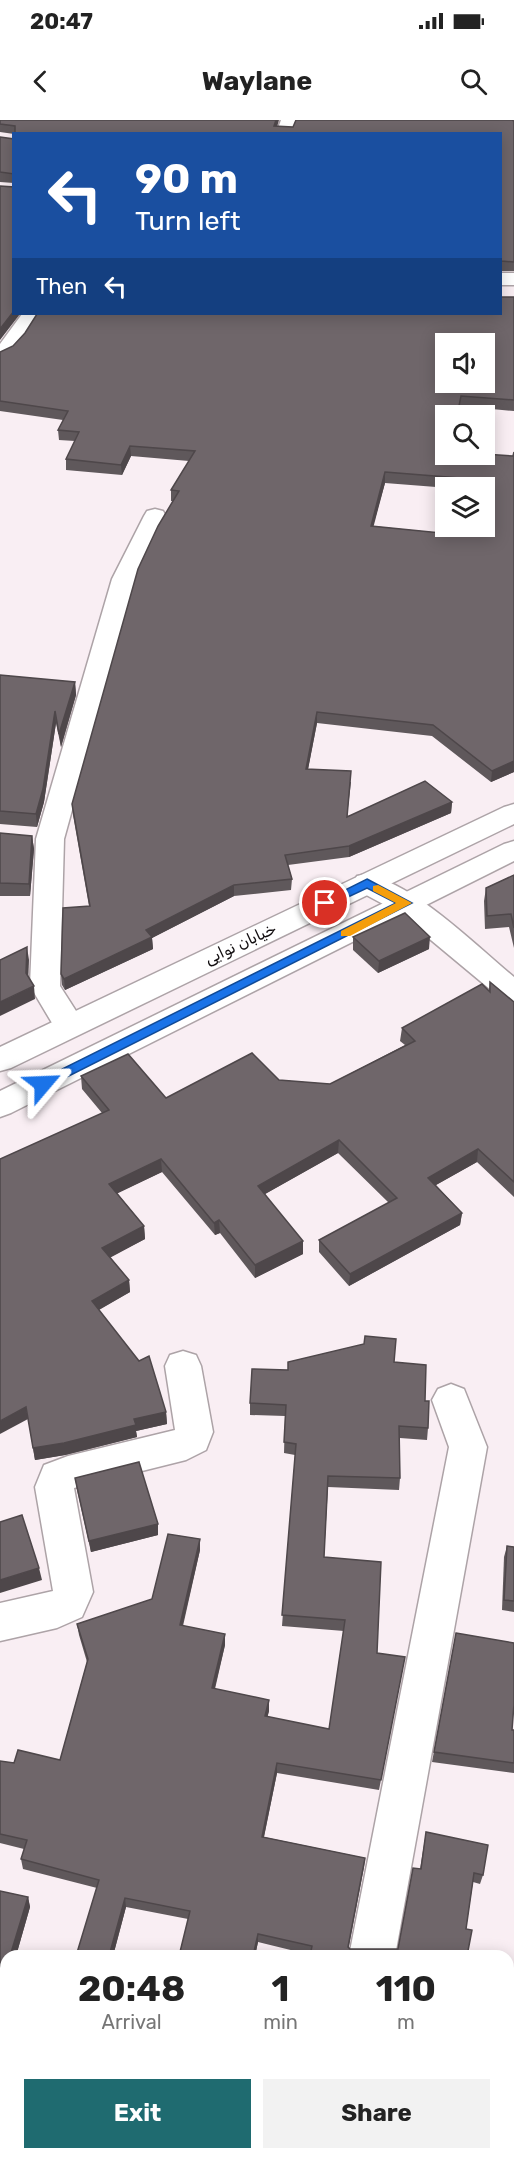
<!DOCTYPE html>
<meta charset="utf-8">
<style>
:root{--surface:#fff;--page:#f2f2f2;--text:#222;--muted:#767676;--accent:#1f6b70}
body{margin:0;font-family:Rubik,"Noto Sans Arabic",sans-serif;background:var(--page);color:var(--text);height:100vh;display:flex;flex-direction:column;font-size:22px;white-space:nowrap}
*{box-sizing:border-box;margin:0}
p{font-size:20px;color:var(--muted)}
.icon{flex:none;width:33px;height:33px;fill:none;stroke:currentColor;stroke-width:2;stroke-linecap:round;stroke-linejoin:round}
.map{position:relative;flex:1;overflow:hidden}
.drawer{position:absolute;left:0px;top:1830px;width:514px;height:210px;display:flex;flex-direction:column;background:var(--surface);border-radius:18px 18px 0 0;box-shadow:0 3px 15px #0003}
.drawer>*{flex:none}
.banner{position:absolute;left:12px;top:12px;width:490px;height:183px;border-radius:0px;box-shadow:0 3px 15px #0003;background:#1a4fa0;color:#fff;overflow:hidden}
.controls{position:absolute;left:435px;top:213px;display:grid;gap:12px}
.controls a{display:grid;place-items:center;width:60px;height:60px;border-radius:0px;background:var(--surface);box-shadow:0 3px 15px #0003;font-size:30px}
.pin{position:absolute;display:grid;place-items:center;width:51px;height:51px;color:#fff;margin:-26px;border:3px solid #fff;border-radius:50%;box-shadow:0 2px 6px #0007}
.me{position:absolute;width:66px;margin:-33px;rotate:64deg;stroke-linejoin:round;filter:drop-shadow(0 0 4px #0008)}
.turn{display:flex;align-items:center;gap:21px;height:126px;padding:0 24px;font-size:27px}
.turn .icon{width:78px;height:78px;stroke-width:2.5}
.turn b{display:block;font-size:42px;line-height:51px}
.then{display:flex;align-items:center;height:57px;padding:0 24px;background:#0003;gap:12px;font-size:22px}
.eta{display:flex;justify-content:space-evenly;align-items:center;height:102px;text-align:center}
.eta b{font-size:36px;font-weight:700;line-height:42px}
.primary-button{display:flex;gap:12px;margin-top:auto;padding:12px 24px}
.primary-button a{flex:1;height:69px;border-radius:0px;background:var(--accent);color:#fff;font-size:24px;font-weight:700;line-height:69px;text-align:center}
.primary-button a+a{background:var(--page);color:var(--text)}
.status{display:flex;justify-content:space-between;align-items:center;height:42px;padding:0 30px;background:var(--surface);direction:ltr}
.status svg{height:16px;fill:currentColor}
header{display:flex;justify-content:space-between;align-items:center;height:78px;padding:0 24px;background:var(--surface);font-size:27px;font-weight:700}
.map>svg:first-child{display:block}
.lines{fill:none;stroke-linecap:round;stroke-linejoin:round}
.minor-casing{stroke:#ada3a7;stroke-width:3}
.tertiary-casing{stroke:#ada3a7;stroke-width:3}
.minor{fill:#fff;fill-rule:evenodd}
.tertiary{fill:#fff;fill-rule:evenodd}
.wall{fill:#5f585b;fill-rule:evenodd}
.shaded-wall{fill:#4e474a}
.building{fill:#6f666a;stroke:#4e474a;stroke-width:1.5;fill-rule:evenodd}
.route{fill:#1a73e8;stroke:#114b97;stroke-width:1.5}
.slow{fill:#f59e0b}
.labels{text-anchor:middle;stroke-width:4.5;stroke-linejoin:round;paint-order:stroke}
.street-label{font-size:16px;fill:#120e10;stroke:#fff}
</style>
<div class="status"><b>20:47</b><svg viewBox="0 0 49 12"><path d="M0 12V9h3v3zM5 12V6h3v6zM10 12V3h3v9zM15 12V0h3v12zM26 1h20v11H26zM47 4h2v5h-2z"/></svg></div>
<header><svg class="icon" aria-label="back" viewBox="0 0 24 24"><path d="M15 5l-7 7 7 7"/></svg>Waylane<svg class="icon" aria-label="search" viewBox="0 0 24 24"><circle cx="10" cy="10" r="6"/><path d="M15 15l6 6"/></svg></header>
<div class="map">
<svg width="514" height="2040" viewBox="0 0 514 2040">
<rect width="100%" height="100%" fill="#f9eef3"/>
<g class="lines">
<!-- minor casing -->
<g class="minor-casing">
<g id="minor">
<polygon points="281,0 297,0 292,14 276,14"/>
<path d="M 22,194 L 41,194 C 31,210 19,236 0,241 L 0,224 Z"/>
<polygon points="155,389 163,391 166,396 136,459 64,719 60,866 85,905 80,913 69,916 58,913 30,866 36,719 112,459 144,396 147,391"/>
<path d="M 367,754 C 418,767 473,823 514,857 L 514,884 L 503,880 L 396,791 L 357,770 L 353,763 L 357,756 Z"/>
<polygon points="183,1231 196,1235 201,1246 213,1312 206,1330 186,1340 74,1368 93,1472 82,1497 57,1508 0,1521 0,1483 53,1471 35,1367 44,1345 68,1336 175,1310 165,1246 170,1235"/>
<polygon points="451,1264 464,1269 487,1327 395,1836 349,1836 449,1327 432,1280 438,1269"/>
<polygon points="310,2034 360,2034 359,2040 309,2040"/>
</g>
</g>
<!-- tertiary casing -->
<g class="tertiary-casing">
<g id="tertiary">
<rect x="501" y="153" width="13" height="12"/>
<polygon points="514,684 514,704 11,948 0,951 0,927 504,687"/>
<polygon points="514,721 514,741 11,993 0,997 0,971 504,724"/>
</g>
</g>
<!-- minor -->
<use href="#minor" class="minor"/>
<!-- tertiary -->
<use href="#tertiary" class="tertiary"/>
</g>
<!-- wall -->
<g class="wall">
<polygon points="0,0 293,7 514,1 514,151 501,151 501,14 14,14 0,12"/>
<polygon points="0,17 14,19 14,63 0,62"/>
<path d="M 514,177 L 514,291 L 460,286 L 458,296 L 446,296 L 446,334 L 513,336 L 514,332 L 514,652 L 491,662 L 432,616 L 317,603 L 308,649 L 351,662 L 347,696 L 452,682 L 451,693 L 349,737 L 288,745 L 292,759 L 291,770 L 234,776 L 152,818 L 153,829 L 65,870 L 62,865 L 61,854 L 89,786 L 73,695 L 72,684 L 173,381 L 171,381 L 171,370 L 189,341 L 131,336 L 122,355 L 66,350 L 66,339 L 75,321 L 59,320 L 58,310 L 63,300 L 0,291 L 0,232 ZM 385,363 L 449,368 L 484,368 L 441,413 L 373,406 Z"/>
<polygon points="0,555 75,562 76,575 61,627 56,603 44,682 37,707 0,704"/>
<polygon points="0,713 32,716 34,729 30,776 0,776"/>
<polygon points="514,755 514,828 509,807 485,809 484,781 486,768"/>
<polygon points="353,817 429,829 378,853 353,830"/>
<polygon points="490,862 514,882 514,1077 477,1042 436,1065 462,1093 460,1105 349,1166 319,1132 319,1120 389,1083 338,1033 265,1074 303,1134 255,1158 220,1113 215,1115 162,1052 117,1073 144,1106 145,1119 110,1137 129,1160 130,1172 99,1190 166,1292 167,1304 136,1311 137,1317 65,1335 35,1340 28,1299 102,993 82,969 81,956 166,978 279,960 330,964 405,925 400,921 402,908 489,870"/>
<polygon points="394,1242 425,1281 428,1308 427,1320 400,1318 400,1358 399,1370 328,1367 324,1437 377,1533 403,1548 379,1670 277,1653 264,1717 365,1738 348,1828 350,1829 398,1829 420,1749 426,1712 483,1755 480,1764 473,1762 466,1809 467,1836 311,1835 258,1822 255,1836 179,1836 188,1799 126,1787 113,1836 76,1836 97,1768 23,1749 21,1739 24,1729 0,1723 0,1641 14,1643 60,1640 87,1542 79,1515 77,1504 152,1479 200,1419 200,1430 183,1506 225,1525 215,1569 269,1580 269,1591 267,1597 329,1609 344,1511 282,1506 295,1335 284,1333 285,1296 250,1295 250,1283 288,1250"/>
<polygon points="75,1358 158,1404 158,1415 91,1432 77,1370"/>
<polygon points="507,1426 514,1427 514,1492 502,1490 504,1437"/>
<polygon points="456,1513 512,1610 514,1610 514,1653 432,1642"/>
<polygon points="0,1771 28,1777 30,1787 16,1836 6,1836 6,1914 0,1913"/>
<polygon points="508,1885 514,1886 514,2040 508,2034 508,1982 510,1963 508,1963"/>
</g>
<!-- shaded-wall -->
<g class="shaded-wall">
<polygon points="276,0 279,0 275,14 274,6"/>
<polygon points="14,191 14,194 20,194 0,220 0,209"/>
<polygon points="130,326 131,336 122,355 121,345"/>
<polygon points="385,352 385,363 371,416 371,406"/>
<polygon points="75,562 76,575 61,627 59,614"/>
<polygon points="55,591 56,603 44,682 37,707 36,694"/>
<polygon points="317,592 317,603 306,660 306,649"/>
<polygon points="514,641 514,652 491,662 492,651"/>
<polygon points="452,682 451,693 349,737 349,726"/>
<polygon points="32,716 34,729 30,776 29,764"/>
<polygon points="234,765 234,776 152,818 153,829 65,870 64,859 146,810"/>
<polygon points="430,817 429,829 378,853 379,841"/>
<polygon points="27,827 29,840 28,866 26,853"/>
<polygon points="34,866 35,879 0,896 0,882"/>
<polygon points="339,1020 338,1033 258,1078 258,1066"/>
<polygon points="478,1029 477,1042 427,1070 428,1058"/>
<polygon points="161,1039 162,1052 110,1077 109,1064"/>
<polygon points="462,1093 460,1105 349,1166 350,1154"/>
<polygon points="219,1100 220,1113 215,1115 214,1103"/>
<polygon points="144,1106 145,1119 104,1141 102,1128"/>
<polygon points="303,1121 303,1134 255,1158 255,1145"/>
<polygon points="129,1160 130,1172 93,1193 92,1181"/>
<polygon points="26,1287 28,1299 0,1314 0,1301"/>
<polygon points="166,1292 167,1304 136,1311 137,1317 65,1335 35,1340 33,1328 134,1299"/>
<polygon points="158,1404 158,1415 91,1432 89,1421"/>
<polygon points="200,1419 200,1430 180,1516 180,1505"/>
<polygon points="39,1448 42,1460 0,1473 0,1460"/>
<polygon points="225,1514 225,1525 212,1579 212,1568"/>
<polygon points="269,1580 269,1591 265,1607 265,1596"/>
<polygon points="277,1643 277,1653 262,1726 262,1717"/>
<polygon points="365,1738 364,1747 347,1836 348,1827"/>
<polygon points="28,1777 30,1787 16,1836 10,1836"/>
<polygon points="125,1778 126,1787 113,1836 109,1836"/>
<polygon points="258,1814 258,1822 255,1836 253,1836"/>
<polygon points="169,2034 172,2034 170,2040 168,2040"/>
</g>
<!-- building -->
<g class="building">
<polygon points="0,0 276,0 274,6 293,7 296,0 512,0 514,1 514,142 501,141 501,14 15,14 15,6 0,4"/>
<polygon points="0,17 14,19 14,54 0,52"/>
<polygon points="0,66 14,67 14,191 0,209"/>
<path d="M 501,177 L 514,177 L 514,280 L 461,276 L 457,296 L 446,296 L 446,334 L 484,334 L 513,336 L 514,332 L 514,641 L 492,651 L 433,605 L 317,592 L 306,649 L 351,651 L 347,697 L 425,661 L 452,682 L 349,726 L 285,735 L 292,759 L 234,765 L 146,810 L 152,817 L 64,859 L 61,854 L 63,788 L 90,786 L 72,684 L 138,449 L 158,406 L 179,371 L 171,370 L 195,331 L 130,326 L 121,345 L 66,339 L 79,312 L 58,310 L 68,291 L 0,281 L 0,232 L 13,226 L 25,213 L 37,194 L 501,194 ZM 446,224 L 484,224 L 484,262 L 446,262 ZM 385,352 L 459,358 L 455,368 L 484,368 L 484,406 L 446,406 L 446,399 L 441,413 L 371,406 Z"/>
<polygon points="0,555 75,562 59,614 55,591 43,669 36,694 0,691"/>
<polygon points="0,713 32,716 29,764 0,763"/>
<polygon points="514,755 514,808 511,794 487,796 486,768"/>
<polygon points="405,793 430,817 379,841 353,817"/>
<polygon points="27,827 26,853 34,866 0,882 0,840"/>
<polygon points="490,862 514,882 514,1062 478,1029 428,1058 462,1093 350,1154 319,1120 397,1078 339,1020 258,1066 303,1121 255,1145 219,1100 214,1103 161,1039 109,1064 144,1106 102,1128 129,1160 92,1181 139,1241 149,1236 166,1292 134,1299 136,1305 64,1323 33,1328 26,1287 0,1301 0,1039 109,990 81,956 128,934 166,978 252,933 279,960 330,964 415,921 402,908 482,864 490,872"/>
<polygon points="365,1216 396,1219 394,1242 426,1245 425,1281 429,1281 428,1308 399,1306 400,1358 328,1356 324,1437 381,1442 377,1533 405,1537 381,1660 277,1643 262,1717 365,1738 348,1827 350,1829 398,1829 413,1748 421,1749 426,1712 488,1725 483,1755 474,1753 466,1809 472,1810 467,1836 310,1836 312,1826 258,1814 253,1836 179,1836 190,1791 125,1778 109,1836 76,1836 99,1760 21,1739 27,1720 0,1714 0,1641 14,1643 18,1630 60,1640 88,1539 77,1504 152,1479 168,1414 200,1419 180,1505 225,1514 212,1568 269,1580 265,1596 329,1609 345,1500 282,1495 296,1324 284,1322 286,1285 250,1283 252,1249 288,1250 288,1242 364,1224"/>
<polygon points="139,1342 158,1404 89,1421 75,1358"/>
<polygon points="22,1395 39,1448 0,1460 0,1402"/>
<polygon points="507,1426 514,1427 514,1481 504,1480"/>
<polygon points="456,1513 514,1523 514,1584 512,1610 514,1610 514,1643 434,1632"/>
<polygon points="0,1771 28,1777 10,1836 6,1836 6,1907 0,1905"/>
<polygon points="508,1885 514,1886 514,2040 359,2040 360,2034 508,2034 508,2006 513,1955 508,1954"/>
<polygon points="6,2021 6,2034 169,2034 168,2040 0,2040 0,2025"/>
</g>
<!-- route -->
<polygon class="route" points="367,759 412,783 47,967 38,967 36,964 38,961 396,783 367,768 329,786 325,787 319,783"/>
<!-- slow -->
<polygon class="slow" points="378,765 412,783 350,816 341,816 341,811 396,783 373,771 373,766"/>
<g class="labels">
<!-- street labels -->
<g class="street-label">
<text transform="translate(240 823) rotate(-25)" y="6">خیابان نوایی</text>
</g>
</g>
</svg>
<div class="controls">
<a><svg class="icon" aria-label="sound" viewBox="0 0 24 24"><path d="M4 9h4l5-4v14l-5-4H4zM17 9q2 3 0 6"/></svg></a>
<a><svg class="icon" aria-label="search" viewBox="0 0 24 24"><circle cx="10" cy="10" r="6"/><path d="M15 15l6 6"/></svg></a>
<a><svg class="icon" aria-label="layers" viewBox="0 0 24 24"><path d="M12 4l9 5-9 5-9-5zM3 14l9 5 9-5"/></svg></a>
</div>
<div class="pin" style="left:325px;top:783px;background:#d93025"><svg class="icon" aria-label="arrive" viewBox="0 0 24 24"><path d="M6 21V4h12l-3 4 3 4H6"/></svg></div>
<svg class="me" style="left:43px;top:964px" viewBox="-20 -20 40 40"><path d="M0-17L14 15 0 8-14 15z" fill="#1a73e8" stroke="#fff" stroke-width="4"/></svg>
<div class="banner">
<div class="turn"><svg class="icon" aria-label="left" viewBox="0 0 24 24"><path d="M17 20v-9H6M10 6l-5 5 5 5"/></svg><div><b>90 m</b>Turn left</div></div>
<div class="then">Then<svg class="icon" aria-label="left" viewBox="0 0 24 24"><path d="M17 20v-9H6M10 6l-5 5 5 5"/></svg></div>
</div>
<section class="drawer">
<div class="eta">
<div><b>20:48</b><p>Arrival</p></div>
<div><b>1</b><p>min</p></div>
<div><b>110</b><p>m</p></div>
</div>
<div class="primary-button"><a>Exit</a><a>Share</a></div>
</section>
</div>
